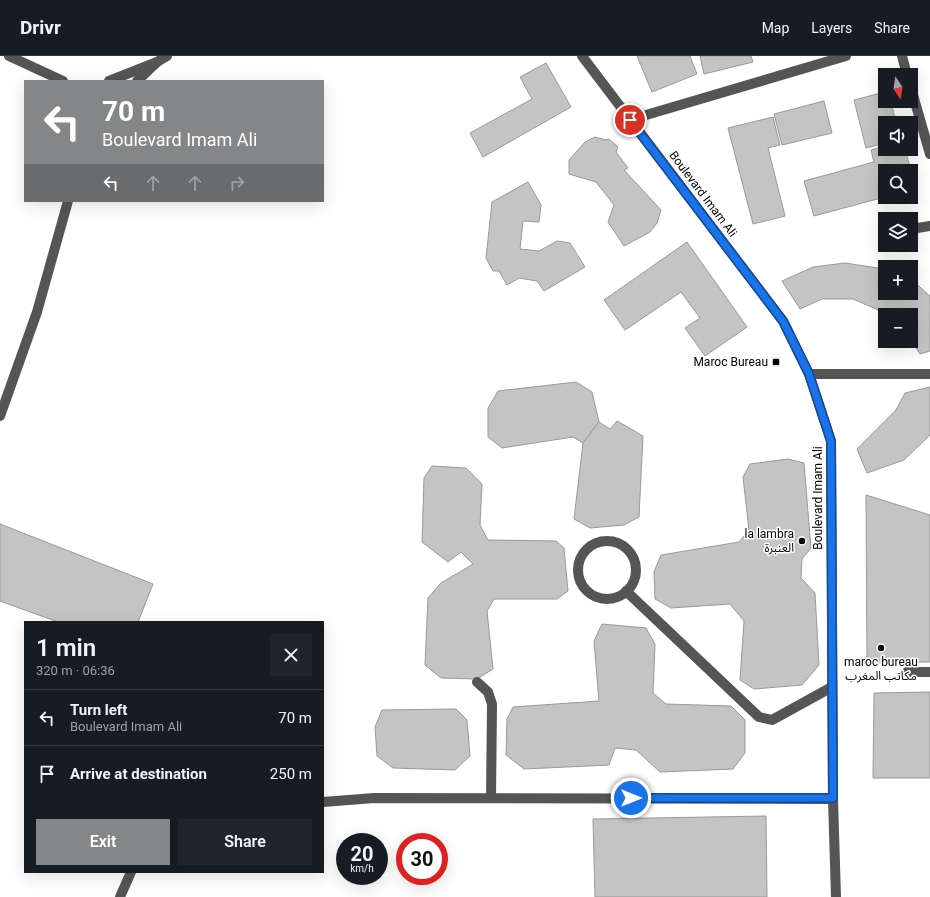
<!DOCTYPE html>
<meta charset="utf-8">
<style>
:root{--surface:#171b24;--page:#20242c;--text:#f1f3f6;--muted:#9ea1a6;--line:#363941;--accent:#858687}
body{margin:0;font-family:Roboto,"Noto Sans Arabic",sans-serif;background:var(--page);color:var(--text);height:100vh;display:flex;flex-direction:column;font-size:15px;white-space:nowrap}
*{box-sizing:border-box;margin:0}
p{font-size:13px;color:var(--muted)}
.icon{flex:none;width:22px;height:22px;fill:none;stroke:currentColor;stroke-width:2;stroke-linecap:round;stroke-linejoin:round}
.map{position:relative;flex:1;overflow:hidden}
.side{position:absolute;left:24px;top:565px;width:300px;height:252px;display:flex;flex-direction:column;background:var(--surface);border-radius:0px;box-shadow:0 4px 16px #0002}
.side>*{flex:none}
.guide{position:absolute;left:24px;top:24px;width:300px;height:122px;border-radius:0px;box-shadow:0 4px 16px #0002;background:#858687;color:#fff;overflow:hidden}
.needle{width:26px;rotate:167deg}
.tools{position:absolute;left:878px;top:12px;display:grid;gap:8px}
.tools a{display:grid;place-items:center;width:40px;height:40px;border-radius:0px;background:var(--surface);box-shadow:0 4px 16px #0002;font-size:20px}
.speed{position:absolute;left:336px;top:777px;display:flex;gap:8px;font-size:20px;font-weight:700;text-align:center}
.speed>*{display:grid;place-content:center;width:52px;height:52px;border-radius:50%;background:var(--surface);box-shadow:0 4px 16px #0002;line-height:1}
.speed small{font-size:10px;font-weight:400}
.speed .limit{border:6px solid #d22;background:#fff;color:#111}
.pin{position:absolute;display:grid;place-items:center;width:34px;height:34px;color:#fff;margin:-17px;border:2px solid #fff;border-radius:50%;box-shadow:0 1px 4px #0007}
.me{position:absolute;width:44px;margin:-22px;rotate:90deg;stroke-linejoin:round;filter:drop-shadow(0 0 3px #0008)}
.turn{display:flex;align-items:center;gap:14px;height:84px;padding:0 12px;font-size:18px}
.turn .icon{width:52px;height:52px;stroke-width:2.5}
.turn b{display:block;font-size:28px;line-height:34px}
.lanes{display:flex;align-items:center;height:38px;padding:0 12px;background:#0003;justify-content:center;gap:20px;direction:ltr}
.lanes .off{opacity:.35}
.round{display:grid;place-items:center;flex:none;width:42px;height:42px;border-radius:0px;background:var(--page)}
.summary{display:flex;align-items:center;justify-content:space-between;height:68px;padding:0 12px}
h1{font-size:24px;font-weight:600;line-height:30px}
.action{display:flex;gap:8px;margin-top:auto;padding:8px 12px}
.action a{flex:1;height:46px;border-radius:0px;background:var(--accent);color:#fff;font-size:16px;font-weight:600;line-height:46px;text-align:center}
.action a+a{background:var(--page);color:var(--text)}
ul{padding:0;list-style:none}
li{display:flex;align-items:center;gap:12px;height:56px;padding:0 12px;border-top:1px solid var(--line)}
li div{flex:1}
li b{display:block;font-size:15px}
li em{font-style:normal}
header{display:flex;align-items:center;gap:24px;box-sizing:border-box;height:56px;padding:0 20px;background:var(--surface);border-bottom:1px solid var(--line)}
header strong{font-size:19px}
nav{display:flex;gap:22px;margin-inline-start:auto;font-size:14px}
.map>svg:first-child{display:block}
.building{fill:#c4c4c4;stroke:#999}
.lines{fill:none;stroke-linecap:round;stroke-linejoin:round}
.minor{stroke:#555;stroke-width:10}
.route-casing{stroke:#114b97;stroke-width:10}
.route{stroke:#1a73e8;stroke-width:7}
.poi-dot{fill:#000;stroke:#fff;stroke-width:1.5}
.labels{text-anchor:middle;stroke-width:3;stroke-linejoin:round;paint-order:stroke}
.street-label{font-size:12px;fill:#000;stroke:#fff}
.poi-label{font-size:12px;fill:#000;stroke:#fff;text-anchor:end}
</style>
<header>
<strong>Drivr</strong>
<nav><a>Map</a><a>Layers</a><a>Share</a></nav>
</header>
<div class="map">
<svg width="930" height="841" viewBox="0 0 930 841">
<rect width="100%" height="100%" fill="#fff"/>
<!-- building -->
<g class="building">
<polygon points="637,0 690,0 697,18 652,36"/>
<polygon points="700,0 751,0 753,6 704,18"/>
<polygon points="546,7 571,51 483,101 470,77 532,43 520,21"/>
<polygon points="885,36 885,45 891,45 896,67 885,67 885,87 866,92 854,44"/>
<polygon points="824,45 832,77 782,89 774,58"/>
<polygon points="773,61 780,89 768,92 785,160 753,168 728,72"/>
<polygon points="595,81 606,84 609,83 618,91 616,96 628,112 624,114 661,154 657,167 650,176 624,190 608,166 614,149 596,126 569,118 569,104 585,86"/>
<polygon points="885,90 885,93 905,93 911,115 885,115 885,141 814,160 804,125 874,106 871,94"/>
<polygon points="911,115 916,132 911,133"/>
<polygon points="528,126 541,149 539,166 523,165 520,193 539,195 557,185 570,187 585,211 544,235 537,225 519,222 507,229 499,215 493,215 486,202 492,146"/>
<polygon points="687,186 747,271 705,300 685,272 700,262 681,236 625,274 604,244"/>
<polygon points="845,207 885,213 885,237 911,237 911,223 930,240 930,295 920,298 911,284 911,259 890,259 853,243 822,243 800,253 782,225 813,211"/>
<polygon points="576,326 592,336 599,366 583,387 573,381 502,392 488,381 488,352 498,335"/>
<polygon points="930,331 930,379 904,404 867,417 857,393 896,354 905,337"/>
<polygon points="617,365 643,380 639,461 624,469 590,472 574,463 583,387 599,366 610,373"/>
<polygon points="788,403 804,407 811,492 802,503 801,522 815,537 819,609 802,629 754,633 740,624 744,565 730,548 671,552 655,543 654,516 661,499 739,486 749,474 743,421 750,408"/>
<polygon points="432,410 466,412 482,428 480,469 488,484 556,485 564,492 568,535 557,543 494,543 487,555 493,613 477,623 441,622 425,609 428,542 441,527 473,508 461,496 448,506 422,486 424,422"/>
<polygon points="866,439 930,459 930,606 867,607"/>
<polygon points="0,468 153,528 138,566 58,566 0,545"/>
<polygon points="602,568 646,572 655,588 653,637 666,648 731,650 745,664 745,697 733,713 660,716 636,694 615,692 609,709 524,713 506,699 507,663 513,651 599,645 594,585"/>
<polygon points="930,636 930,722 873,722 874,637"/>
<polygon points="456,653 467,664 470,700 455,714 393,712 377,700 375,671 382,654"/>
<polygon points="766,760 767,841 595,841 593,763"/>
</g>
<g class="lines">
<!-- minor -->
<g class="minor">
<polyline points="9,0 63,25"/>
<polyline points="582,0 783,265 809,318 831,385 833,743 836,841"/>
<polyline points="902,0 907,19"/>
<polyline points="109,25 157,6"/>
<polyline points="137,25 157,6 167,0"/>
<polyline points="911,32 930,98"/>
<polyline points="629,64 846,0"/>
<polyline points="911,173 930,170"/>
<polyline points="809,318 930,318"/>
<polyline points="0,360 37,256 68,145"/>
<circle cx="607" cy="514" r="29"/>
<polyline points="626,535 759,661 772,664 832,631"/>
<polyline points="907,616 930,616"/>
<polyline points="477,626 488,636 492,648 491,742"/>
<polyline points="323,746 374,742 833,743"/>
<polyline points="120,841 131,816"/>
</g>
</g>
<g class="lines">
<!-- route casing -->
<g class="route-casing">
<polyline id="route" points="630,64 783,265 809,318 831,385 833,742 631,742"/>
</g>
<!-- route -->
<use href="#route" class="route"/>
</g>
<!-- markers -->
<g class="poi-dot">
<rect x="772" y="302" width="8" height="8" rx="2"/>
<circle cx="802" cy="485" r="4"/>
<circle cx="881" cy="592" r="4"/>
</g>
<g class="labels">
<!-- street labels -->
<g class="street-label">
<text transform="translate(703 138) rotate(53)" y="4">Boulevard Imam Ali</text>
<text transform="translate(818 442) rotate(-90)" y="4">Boulevard Imam Ali</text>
</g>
<!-- poi labels -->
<g class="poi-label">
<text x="768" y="310">Maroc Bureau</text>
<text x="794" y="482">la lambra<tspan x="794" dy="14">العنبرة</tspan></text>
<text x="881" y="610" text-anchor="middle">maroc bureau<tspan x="881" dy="14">مكاتب المغرب</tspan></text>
</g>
</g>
</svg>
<div class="tools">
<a><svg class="needle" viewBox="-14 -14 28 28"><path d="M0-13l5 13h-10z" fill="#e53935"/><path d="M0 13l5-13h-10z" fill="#9ea1a6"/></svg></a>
<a><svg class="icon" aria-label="sound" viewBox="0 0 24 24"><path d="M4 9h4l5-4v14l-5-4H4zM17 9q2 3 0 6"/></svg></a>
<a><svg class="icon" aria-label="search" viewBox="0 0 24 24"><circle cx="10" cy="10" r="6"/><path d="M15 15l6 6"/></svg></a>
<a><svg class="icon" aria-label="layers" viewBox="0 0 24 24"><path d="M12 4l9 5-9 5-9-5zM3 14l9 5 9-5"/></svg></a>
<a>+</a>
<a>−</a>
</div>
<div class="speed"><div>20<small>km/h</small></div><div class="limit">30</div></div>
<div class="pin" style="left:630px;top:64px;background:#d93025"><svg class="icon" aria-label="arrive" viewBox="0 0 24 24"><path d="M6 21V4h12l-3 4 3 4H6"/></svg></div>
<svg class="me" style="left:631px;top:742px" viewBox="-20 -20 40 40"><circle r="17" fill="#1a73e8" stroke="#fff" stroke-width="3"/><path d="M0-11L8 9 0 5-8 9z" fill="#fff"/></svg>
<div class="guide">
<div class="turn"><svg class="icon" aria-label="left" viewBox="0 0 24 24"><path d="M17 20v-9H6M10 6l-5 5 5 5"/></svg><div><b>70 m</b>Boulevard Imam Ali</div></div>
<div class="lanes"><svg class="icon" aria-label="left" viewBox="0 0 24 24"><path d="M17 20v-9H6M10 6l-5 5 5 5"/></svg><svg class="icon off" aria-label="ahead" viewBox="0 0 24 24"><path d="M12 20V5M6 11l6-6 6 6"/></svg><svg class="icon off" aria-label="ahead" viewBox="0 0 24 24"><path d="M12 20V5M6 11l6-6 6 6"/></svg><svg class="icon off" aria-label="right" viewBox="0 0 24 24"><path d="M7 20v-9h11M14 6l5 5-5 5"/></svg></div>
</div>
<section class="side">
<div class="summary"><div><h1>1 min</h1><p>320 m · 06:36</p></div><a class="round"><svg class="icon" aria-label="close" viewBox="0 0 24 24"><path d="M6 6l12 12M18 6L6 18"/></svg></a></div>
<ul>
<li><svg class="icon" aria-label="left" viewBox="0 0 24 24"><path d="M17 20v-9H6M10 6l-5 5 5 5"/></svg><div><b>Turn left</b><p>Boulevard Imam Ali</p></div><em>70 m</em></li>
<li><svg class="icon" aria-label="arrive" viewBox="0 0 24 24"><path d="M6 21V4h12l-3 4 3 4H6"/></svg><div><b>Arrive at destination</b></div><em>250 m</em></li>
</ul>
<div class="action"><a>Exit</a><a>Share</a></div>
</section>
</div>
